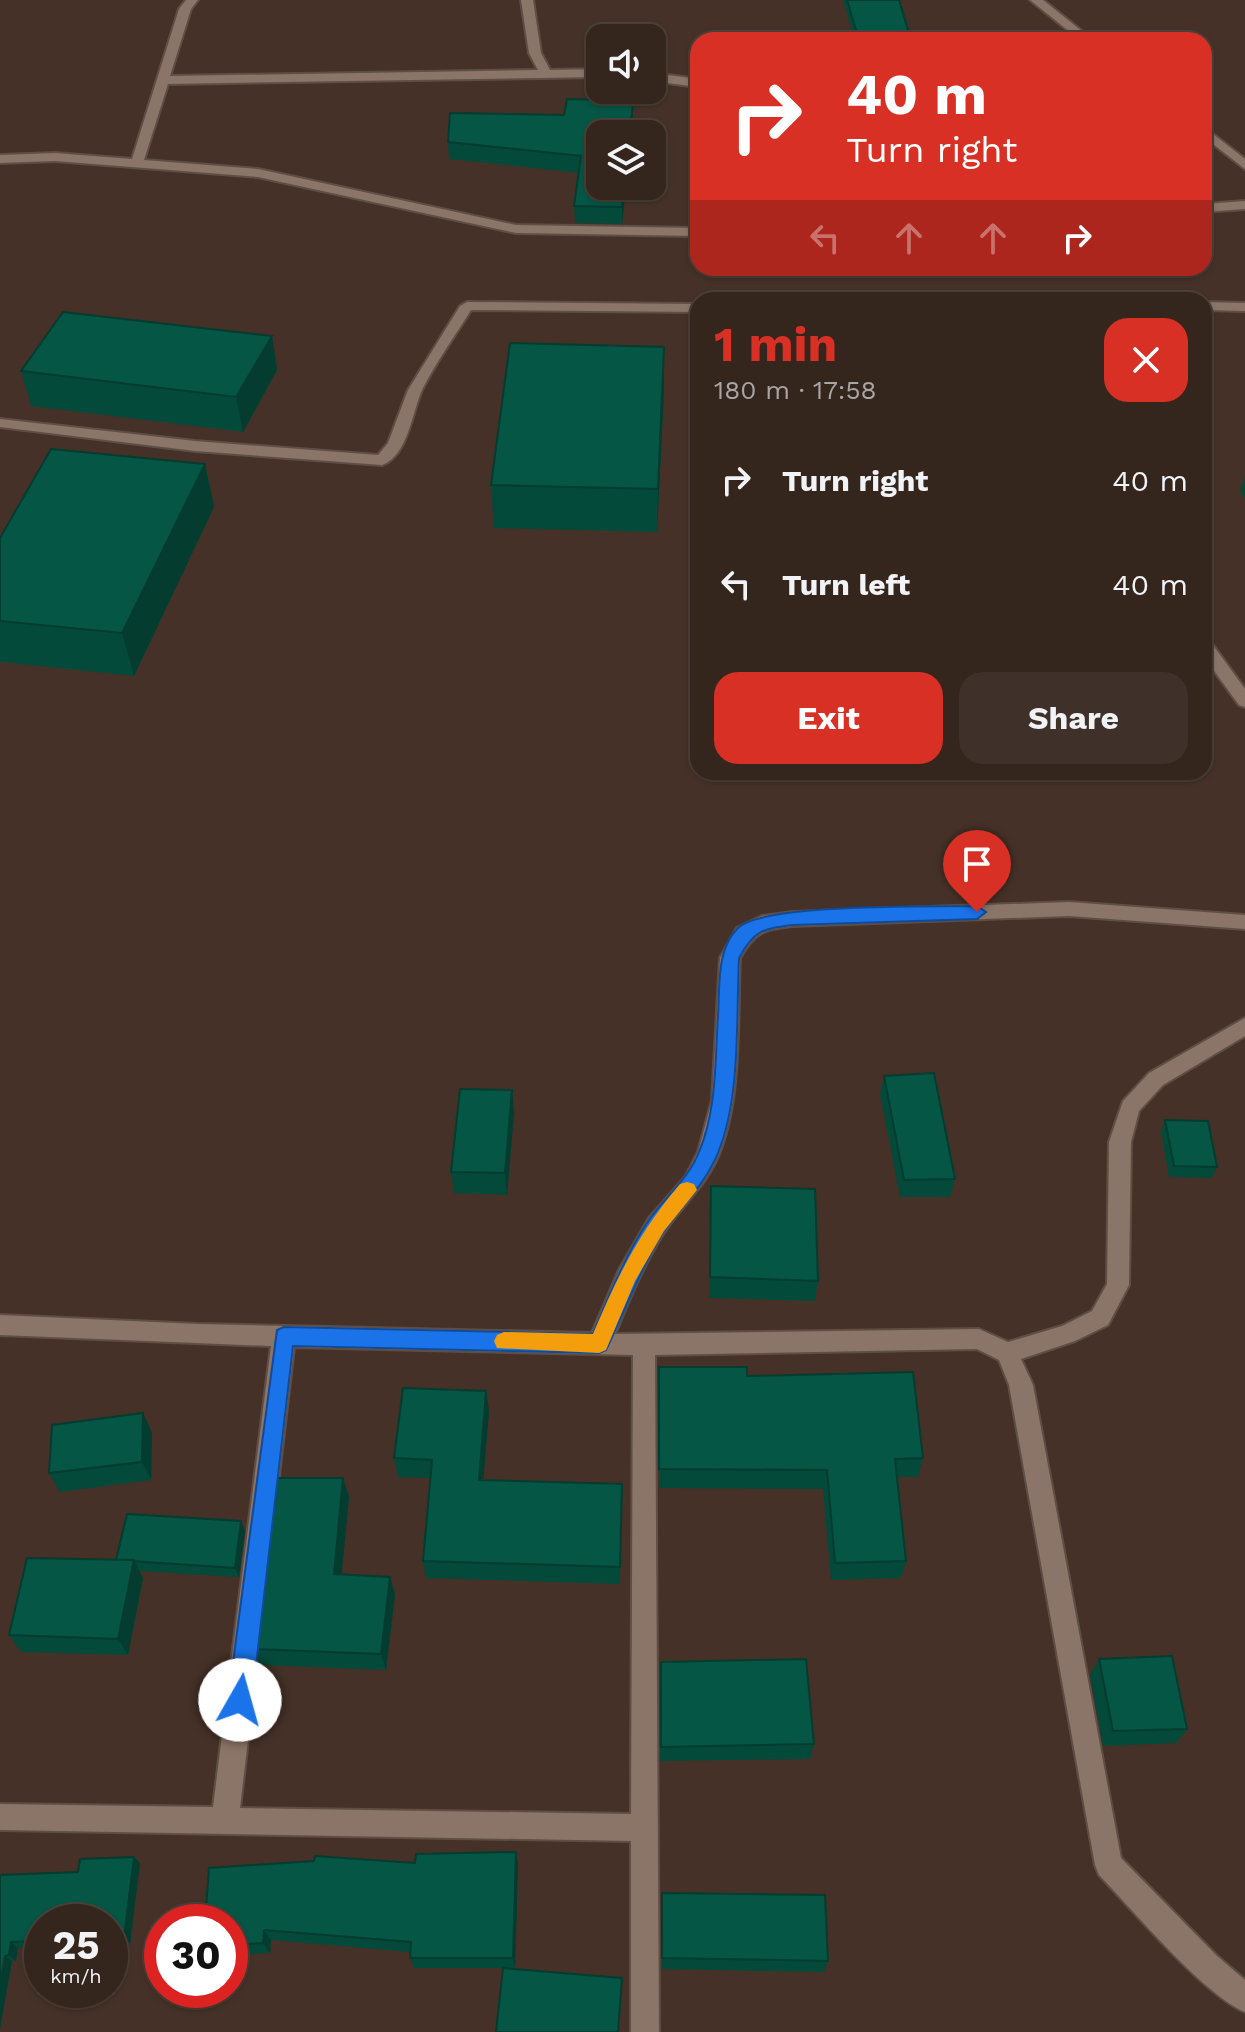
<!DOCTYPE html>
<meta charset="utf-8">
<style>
:root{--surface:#34251d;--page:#3f312a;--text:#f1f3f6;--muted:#a9a5a4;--line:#4e423b;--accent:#d93025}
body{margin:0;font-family:"Work Sans",sans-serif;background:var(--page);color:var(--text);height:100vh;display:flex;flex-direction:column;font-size:30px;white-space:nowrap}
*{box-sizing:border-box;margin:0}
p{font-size:26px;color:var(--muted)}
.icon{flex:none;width:44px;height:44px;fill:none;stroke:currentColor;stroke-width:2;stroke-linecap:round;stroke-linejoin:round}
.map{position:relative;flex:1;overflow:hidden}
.sheet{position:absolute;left:690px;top:292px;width:522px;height:488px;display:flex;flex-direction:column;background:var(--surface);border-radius:24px;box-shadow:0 2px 6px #0004,0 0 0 2px var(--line)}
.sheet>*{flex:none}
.hud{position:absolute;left:690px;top:32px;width:522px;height:244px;border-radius:24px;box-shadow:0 2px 6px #0004,0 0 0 2px var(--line);background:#d93025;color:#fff;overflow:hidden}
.buttons{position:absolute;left:586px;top:24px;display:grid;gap:16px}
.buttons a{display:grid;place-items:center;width:80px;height:80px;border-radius:16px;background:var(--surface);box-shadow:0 2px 6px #0004,0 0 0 2px var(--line);font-size:40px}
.speed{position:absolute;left:24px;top:1904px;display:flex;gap:16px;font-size:40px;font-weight:700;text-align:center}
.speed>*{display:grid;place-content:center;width:104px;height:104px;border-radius:50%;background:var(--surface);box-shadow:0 2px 6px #0004,0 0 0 2px var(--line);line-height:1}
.speed small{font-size:20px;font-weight:400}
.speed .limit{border:12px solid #d22;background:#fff;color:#111}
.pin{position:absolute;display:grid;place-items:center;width:68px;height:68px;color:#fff;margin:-82px -34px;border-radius:50% 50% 50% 0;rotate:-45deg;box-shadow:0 0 8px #0007}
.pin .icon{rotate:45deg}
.me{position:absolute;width:88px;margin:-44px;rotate:7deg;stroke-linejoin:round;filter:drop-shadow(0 0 6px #0008)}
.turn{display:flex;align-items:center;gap:28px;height:168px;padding:0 24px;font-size:36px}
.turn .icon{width:104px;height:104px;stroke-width:2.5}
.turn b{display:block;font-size:56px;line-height:68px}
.lanes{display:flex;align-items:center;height:76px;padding:0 24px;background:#0003;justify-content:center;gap:40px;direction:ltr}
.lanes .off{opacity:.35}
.round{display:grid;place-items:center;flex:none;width:84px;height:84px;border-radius:24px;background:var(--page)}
.summary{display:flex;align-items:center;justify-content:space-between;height:136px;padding:0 24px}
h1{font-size:48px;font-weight:700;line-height:60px;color:var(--accent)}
.cta{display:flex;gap:16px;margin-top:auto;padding:16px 24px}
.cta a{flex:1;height:92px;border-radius:24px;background:var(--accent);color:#fff;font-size:32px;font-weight:700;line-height:92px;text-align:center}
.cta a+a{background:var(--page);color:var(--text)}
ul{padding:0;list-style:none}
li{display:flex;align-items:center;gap:24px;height:104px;padding:0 24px}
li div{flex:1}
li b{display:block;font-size:30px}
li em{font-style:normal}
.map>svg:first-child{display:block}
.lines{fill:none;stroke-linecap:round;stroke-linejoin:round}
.minor-casing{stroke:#5e4e45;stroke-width:4}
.minor{fill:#8b7468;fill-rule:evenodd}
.wall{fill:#044a3b}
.shaded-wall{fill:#043c30}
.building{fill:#055645;stroke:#043c30;stroke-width:2}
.route{fill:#1a73e8;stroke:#114b97;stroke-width:2}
.slow{fill:#f59e0b}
</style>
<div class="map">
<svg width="1245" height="2032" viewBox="0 0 1245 2032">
<rect width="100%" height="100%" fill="#453127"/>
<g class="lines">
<!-- minor casing -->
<g class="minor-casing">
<g id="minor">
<polygon points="186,0 198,0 191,9 170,76 538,70 529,53 521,0 533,0 541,53 550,70 600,69 600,77 168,84 144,160 258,169 516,225 698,228 698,236 516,233 258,177 55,161 0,163 0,155 55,153 132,159 179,9"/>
<polygon points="1030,0 1043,0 1093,40 1080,40"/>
<polygon points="652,73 698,79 698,87 652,81"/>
<polygon points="1204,127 1245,159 1245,169 1204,137"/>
<polygon points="1245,201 1245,209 1204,212 1204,204"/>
<path d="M 467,302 L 698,304 L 698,312 L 471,310 C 455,336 436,362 422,390 C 412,412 408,456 382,465 L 195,451 L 0,427 L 0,419 L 195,441 L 378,455 L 388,443 L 408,390 L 460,306 Z"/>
<polygon points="1204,302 1245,303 1245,311 1204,310"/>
<polygon points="1204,639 1210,641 1245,689 1245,707 1239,705 1204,657"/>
<path d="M 1069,902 L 1245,915 L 1245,929 L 1069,916 L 793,926 C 763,930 755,931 740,958 C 737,1019 742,1097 719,1154 C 706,1186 681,1206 663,1234 C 643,1266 629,1300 615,1334 L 979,1329 L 1008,1342 L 1062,1326 L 1092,1311 L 1107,1284 L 1109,1142 L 1123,1101 L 1149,1073 L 1245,1018 L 1245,1036 L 1163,1085 L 1139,1111 L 1131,1142 L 1129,1285 L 1108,1325 L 1075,1341 L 1021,1359 L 1033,1385 L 1121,1858 L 1216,1955 L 1245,1980 L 1245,2012 C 1204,1995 1133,1910 1099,1875 L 1095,1865 L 1009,1385 L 999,1360 L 977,1349 L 655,1355 L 659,2032 L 631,2032 L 631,1841 L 0,1830 L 0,1804 L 213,1807 L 271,1346 L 0,1335 L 0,1315 L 198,1324 L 592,1333 L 619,1270 L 649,1218 L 686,1176 L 698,1152 L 712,1100 L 720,958 L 737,928 L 762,916 L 793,912 ZM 294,1347 L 633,1355 L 631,1814 L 240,1808 Z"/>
</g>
</g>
<!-- minor -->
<use href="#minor" class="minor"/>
</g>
<!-- wall -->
<g class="wall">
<polygon points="844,0 899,0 911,40 855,40 844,4"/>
<polygon points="633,118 600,186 626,186 622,224 575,223 574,206 579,173 449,159 448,142"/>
<polygon points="272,336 277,370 243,432 31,406 21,371"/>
<polygon points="664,389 657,532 494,528 491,485"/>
<polygon points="205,464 214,507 134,676 0,662 0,538"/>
<polygon points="1245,477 1245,499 1240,491"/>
<polygon points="884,1076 955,1179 950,1197 900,1197 880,1094"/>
<polygon points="512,1090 514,1113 507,1195 454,1193 451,1172"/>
<polygon points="1165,1120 1217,1167 1212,1178 1169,1177 1161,1131"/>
<polygon points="711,1186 818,1281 815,1301 709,1298 709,1207"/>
<polygon points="659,1367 747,1376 923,1458 918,1477 897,1477 906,1561 901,1578 831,1580 823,1489 659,1488"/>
<polygon points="489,1410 483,1480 622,1484 620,1584 426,1578 423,1561 430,1478 398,1477 394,1458"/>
<polygon points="143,1413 152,1433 151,1480 60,1492 49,1473"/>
<polygon points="343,1478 349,1497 341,1575 390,1577 395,1594 386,1670 260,1665 252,1649"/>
<polygon points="241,1521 245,1531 239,1577 139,1571 143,1578 128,1655 21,1652 9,1635 116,1560"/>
<polygon points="1099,1659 1187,1729 1176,1743 1103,1746 1090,1675"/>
<polygon points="661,1662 814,1744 810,1759 660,1761"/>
<polygon points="516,1852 518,1864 515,1968 414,1968 410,1958 410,1952 271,1940 270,1953 230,1955 230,1922 415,1863"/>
<polygon points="134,1857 140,1863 130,1944 110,1945 110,1922 42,1922 42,1947 18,1948 16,1961 12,1961 0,2028 0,1875 78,1872"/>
<polygon points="662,1893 828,1961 824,1972 662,1969"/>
</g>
<!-- shaded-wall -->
<g class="shaded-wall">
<polygon points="633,101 632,134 630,134"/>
<polygon points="625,186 626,186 622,224 622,207"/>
<polygon points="272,336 277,370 243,432 236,397"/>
<polygon points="664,347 664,389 657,532 658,489"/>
<polygon points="205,464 214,507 134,676 122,633"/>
<polygon points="512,1090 514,1113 507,1195 505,1173"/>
<polygon points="486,1391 489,1410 482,1498 479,1480"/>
<polygon points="143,1413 152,1433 151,1480 142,1462"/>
<polygon points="343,1478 349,1497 340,1592 334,1574"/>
<polygon points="241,1521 245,1531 239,1577 235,1568"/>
<polygon points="134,1560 143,1578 128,1655 118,1639"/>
<polygon points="390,1577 395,1594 386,1670 381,1654"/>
<polygon points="516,1852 518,1864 515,1968 513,1958"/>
<polygon points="134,1857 140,1863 130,1944 124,1938"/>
<polygon points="264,1930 271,1940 270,1953 263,1943"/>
<polygon points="11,1942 18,1948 16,1961 9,1955"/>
<polygon points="5,1956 12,1961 0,2028 0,1984"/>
</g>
<!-- building -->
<g class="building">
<polygon points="847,0 899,0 911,40 859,40"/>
<polygon points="567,99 633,101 630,134 600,134 600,186 625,186 622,207 574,206 581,156 448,142 450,113 564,115"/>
<polygon points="63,312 272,336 236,397 21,371"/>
<polygon points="510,343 664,347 658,489 491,485"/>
<polygon points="51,449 205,464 122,633 0,621 0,538"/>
<polygon points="934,1073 955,1179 904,1180 884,1076"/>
<polygon points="460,1089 512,1090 505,1173 451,1172"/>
<polygon points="1165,1120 1208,1121 1217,1167 1174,1166"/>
<polygon points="711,1186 815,1189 818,1281 710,1277"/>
<polygon points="659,1367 747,1367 747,1376 913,1372 923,1458 895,1459 906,1561 835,1563 827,1470 659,1469"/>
<polygon points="403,1388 486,1391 479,1480 622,1484 620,1567 423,1561 432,1460 394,1458"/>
<polygon points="143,1413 142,1462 49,1473 52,1425"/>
<polygon points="273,1478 343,1478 334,1574 390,1577 381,1654 252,1649"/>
<polygon points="127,1514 241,1521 235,1568 116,1560"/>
<polygon points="27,1558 134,1560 118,1639 9,1635"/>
<polygon points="1172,1656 1187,1729 1113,1731 1099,1659"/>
<polygon points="806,1659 814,1744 661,1747 661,1662"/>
<polygon points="516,1852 513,1958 410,1958 411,1942 264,1930 263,1943 230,1945 230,1922 205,1922 209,1868 314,1861 315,1856 415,1863 416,1854"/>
<polygon points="134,1857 124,1938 110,1939 110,1922 42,1922 42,1941 11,1942 9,1955 5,1956 0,1984 0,1875 78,1872 80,1859"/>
<polygon points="662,1893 825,1895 828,1961 662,1958"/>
<polygon points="503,1968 622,1978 618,2032 496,2032"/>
</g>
<!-- route -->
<path class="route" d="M 977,906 L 986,912 L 977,919 L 793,925 C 762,929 754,930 739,958 C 736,1019 741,1097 718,1153 C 704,1187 681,1205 662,1234 C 639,1271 625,1311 606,1350 L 599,1353 L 293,1346 L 252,1700 L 248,1708 L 240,1712 L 232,1708 L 228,1700 L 277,1330 L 284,1327 L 593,1334 C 609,1295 625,1256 649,1220 C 665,1197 688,1180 699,1152 C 717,1109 715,1061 718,1015 C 720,987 716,949 738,928 C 763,903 935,907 977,906 Z"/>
<!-- slow -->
<path class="slow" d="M 687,1182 L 694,1184 L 697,1190 L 664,1231 L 635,1281 L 606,1350 L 599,1353 L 497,1348 L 494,1341 L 497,1335 L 504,1332 L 593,1334 C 617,1277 639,1232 680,1184 Z"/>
</svg>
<div class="buttons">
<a><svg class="icon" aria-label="sound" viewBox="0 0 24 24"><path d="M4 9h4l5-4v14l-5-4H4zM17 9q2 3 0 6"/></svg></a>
<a><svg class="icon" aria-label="layers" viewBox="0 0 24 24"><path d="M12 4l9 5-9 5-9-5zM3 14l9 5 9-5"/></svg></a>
</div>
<div class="speed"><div>25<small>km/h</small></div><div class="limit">30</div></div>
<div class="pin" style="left:977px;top:912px;background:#d93025"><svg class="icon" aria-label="arrive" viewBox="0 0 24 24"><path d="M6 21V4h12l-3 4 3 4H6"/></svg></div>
<svg class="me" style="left:240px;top:1700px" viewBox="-20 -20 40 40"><circle r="19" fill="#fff"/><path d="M0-13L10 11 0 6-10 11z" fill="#1a73e8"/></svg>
<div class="hud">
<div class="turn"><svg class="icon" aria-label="right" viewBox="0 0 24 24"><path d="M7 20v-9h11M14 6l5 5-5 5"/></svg><div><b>40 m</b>Turn right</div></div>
<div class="lanes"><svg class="icon off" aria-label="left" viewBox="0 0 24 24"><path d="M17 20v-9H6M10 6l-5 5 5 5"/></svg><svg class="icon off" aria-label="ahead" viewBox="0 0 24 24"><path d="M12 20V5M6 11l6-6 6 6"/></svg><svg class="icon off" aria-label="ahead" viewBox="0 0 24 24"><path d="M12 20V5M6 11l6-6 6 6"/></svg><svg class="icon" aria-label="right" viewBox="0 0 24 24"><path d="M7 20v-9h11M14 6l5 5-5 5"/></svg></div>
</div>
<section class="sheet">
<div class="summary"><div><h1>1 min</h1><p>180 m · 17:58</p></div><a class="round" style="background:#d93025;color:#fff"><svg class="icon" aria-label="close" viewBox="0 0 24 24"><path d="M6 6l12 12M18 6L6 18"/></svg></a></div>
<ul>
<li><svg class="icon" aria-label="right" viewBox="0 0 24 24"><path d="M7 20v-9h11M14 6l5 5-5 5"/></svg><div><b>Turn right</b></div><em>40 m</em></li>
<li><svg class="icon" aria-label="left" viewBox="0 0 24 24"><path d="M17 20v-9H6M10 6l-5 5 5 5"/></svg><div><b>Turn left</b></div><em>40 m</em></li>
</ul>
<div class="cta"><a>Exit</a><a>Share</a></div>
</section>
</div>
